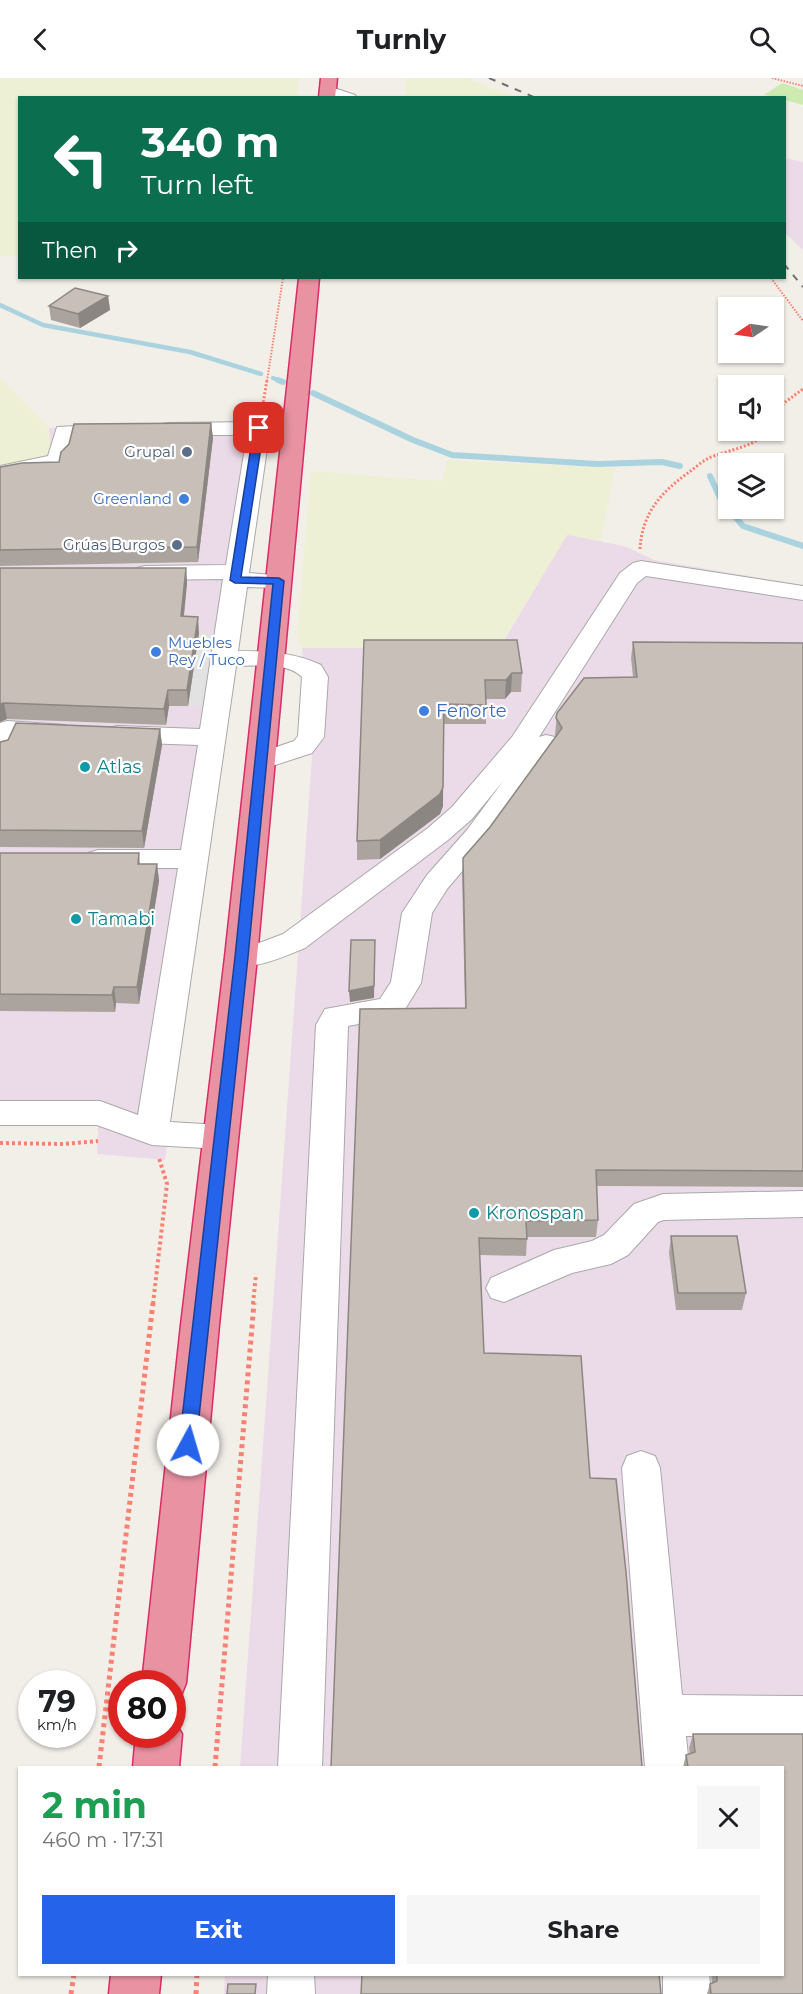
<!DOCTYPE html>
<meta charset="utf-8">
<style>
:root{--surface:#fff;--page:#f6f6f6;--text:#202124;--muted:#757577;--accent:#2563eb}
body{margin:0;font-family:Montserrat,sans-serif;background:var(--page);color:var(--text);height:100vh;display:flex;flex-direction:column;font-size:22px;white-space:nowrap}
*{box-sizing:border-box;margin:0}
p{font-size:20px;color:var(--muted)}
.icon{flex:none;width:33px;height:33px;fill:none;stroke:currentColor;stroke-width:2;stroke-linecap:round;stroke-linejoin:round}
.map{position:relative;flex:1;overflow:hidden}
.sheet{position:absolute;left:18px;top:1688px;width:766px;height:210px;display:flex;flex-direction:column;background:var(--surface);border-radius:0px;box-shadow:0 2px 4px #0004}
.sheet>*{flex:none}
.hud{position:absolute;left:18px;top:18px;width:768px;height:183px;border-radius:0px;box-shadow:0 2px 4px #0004;background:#0b6e4f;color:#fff;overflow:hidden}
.needle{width:39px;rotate:257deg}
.fabs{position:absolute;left:718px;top:219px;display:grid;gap:12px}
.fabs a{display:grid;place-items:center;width:66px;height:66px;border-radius:0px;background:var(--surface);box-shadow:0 2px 4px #0004;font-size:30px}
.speed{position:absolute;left:18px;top:1592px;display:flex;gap:12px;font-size:30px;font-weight:700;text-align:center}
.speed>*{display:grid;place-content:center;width:78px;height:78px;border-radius:50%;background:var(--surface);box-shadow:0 2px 4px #0004;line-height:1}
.speed small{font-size:15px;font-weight:400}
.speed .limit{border:9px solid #d22;background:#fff;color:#111}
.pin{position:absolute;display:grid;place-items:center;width:51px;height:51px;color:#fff;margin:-26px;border-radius:12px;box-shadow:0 3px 9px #0006}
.me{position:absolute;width:66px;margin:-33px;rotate:6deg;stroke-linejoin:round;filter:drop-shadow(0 0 4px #0008)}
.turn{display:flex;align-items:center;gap:21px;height:126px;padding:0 24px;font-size:27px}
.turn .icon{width:78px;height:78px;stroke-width:2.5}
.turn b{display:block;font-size:42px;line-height:51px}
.then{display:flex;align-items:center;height:57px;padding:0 24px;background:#0003;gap:12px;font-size:22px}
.round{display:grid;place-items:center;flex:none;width:63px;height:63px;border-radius:0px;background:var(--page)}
.head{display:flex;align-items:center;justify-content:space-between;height:102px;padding:0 24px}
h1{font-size:36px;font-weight:700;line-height:45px;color:#1e9e55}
.primary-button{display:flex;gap:12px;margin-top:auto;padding:12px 24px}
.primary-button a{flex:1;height:69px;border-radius:0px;background:var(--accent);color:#fff;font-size:24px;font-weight:700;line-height:69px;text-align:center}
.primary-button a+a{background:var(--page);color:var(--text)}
header{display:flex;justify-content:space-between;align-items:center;height:78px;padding:0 24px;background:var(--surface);font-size:27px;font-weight:700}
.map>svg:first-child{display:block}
.industrial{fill:#ebdbe8}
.farmland{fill:#eef0d5}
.grass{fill:#cdebb0}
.parking{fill:#e2e2e2}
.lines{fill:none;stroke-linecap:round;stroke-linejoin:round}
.stream-far1{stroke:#aad3df;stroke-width:4.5}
.stream{stroke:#aad3df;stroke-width:6}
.minor-casing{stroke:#a9a9a9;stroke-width:2}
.highway-casing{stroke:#dc2a67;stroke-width:3}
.path-far3{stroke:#fa8072;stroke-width:2;stroke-dasharray:1.5 1.5;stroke-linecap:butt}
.path-far2{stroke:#fa8072;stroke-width:3;stroke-dasharray:2 2;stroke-linecap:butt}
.path-far1{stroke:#fa8072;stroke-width:4;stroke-dasharray:3 3;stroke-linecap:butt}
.path{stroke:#fa8072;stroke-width:5;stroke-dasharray:4 4;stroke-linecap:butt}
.minor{fill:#fff;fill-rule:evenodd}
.highway{fill:#e892a2;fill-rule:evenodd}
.rail{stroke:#707070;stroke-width:2;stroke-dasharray:7 7;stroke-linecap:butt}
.wall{fill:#aba49e}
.shaded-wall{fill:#8b8681}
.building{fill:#c7bfb8;stroke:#8b8681;stroke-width:1.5}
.route{fill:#2563eb;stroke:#184099;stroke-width:1.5}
.service-dot{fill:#5c6f8a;stroke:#fff;stroke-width:2}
.shop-dot{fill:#3f7fe0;stroke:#fff;stroke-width:2}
.culture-dot{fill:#0f9aa8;stroke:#fff;stroke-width:2}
.labels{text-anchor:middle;stroke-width:4.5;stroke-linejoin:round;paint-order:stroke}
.far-service-label{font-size:15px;fill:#4e5e75;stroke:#fff;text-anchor:end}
.far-shop-label{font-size:15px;fill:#366cbe;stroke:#fff;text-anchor:end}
.shop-label{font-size:18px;fill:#366cbe;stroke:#fff;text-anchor:start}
.culture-label{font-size:18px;fill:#0d838f;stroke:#fff;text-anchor:start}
</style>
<header><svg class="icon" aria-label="back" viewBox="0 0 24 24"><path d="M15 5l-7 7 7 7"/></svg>Turnly<svg class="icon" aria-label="search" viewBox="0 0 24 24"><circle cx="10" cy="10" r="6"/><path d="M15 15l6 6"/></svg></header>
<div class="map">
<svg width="803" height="1916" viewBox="0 0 803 1916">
<rect width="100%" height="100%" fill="#f2efe9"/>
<!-- industrial -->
<g class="industrial">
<polygon points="785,80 803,84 803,172 785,155"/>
<polygon points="271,347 165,1082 97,1076 98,1047 0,1046 0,390 50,379 49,350"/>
<polygon points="567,456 627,469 654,482 803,507 803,1916 224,1916 225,1896 783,1896 783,1689 240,1689 312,679 302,570 364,570 493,581"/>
</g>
<!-- farmland -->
<g class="farmland">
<polygon points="0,0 300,0 297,19 20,20 19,178 0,178"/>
<polygon points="406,0 466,0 516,19 405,19"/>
<polygon points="0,299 49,350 51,379 0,390"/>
<polygon points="447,382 615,390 601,463 567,457 493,581 365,581 364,570 302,570 297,559 311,393 442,403"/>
</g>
<!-- grass -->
<polygon class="grass" points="782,5 803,12 803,27 785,22 784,20 764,17"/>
<!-- parking -->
<polygon class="parking" points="199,555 220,555 213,629 188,628"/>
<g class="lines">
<!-- stream-far1 -->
<g class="stream-far1">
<polyline points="0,227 43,247 190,274 261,296"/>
<polyline points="273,300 281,303"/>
</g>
<!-- stream -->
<g class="stream">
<polyline points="278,302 283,304"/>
<polyline points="313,315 413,362 452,377 597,386 662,384 680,388"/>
<polyline points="710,398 721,422 743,448 803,468"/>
</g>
<!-- minor casing -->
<g class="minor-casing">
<g id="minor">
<path d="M 328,8 L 355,17 L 357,20 C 344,20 329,22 320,13 L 322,10 Z"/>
<path d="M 259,344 L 267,345 L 270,350 L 249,495 L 287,498 L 291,503 L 287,508 L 279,510 L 247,509 L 238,573 C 267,573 294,574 321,587 L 328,599 L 324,659 L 312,675 L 260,692 L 250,690 L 247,684 L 250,678 L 294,663 L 298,658 L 302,599 C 288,584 255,588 236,588 L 170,1044 L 221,1047 L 233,1050 L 238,1059 L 233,1068 L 221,1071 L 152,1067 L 97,1047 L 0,1047 L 0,1023 L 100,1023 L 138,1037 L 178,790 L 98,790 L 88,787 L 84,781 L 88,775 L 98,772 L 181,772 L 198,667 L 117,664 L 108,662 L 104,656 L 108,650 L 117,648 L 200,651 L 223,501 L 145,502 L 137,500 L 133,495 L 137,490 L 145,488 L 226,487 L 247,357 L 169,357 L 161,356 L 158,351 L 161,346 L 169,345 Z"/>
<polygon points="116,346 124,347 127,352 124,357 74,360 69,381 58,391 0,402 0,388 48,378 57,349"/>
<path d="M 641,483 L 803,508 L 803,522 L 646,498 L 637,505 L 539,659 L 546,657 L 555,659 L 559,665 L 487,764 L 447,811 L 432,835 L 421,905 L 401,938 L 348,948 L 322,1689 L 278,1689 L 316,947 L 325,931 L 380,921 L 391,904 L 402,835 L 427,797 L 467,752 L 504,702 L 472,741 L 448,762 L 305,870 C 282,879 254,893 230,886 L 226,879 L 230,872 L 262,864 L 283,856 L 428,750 L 452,729 L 512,659 L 620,495 L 633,485 Z"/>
<polygon points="7,643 65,647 69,653 65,659 56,661 17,659 9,677 0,679 0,645"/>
<polygon points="803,1113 803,1139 664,1142 658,1144 628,1177 611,1186 572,1195 504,1224 491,1220 486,1210 491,1200 554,1172 592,1163 604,1157 634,1126 663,1116"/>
<polygon points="641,1373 655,1378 660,1390 682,1617 803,1618 803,1658 686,1658 689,1689 645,1689 622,1390 627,1378"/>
<polygon points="268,1896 314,1896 315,1916 267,1916"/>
<polygon points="663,1896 709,1896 711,1916 663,1916"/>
</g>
</g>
<!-- highway casing -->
<g class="highway-casing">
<g id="highway">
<polygon points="321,0 337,0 335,20 319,20"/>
<polygon points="299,200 319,200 257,879 219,1247 186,1605 180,1620 172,1623 172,1605 142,1605 181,1247 225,879"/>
<polygon points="172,1640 182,1656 179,1689 133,1689 136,1656 172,1656"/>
<polygon points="111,1896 161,1896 159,1916 109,1916"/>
</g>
</g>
<!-- path-far3 -->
<g class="path-far3">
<polyline points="772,0 803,8"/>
<polyline points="771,200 803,243"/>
<polyline points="267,303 283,200"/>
</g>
<!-- path-far2 -->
<g class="path-far2">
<polyline points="262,332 267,302"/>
<polyline points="774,341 784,325 803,311"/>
<path d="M 640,471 C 642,436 660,415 688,395 C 695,390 702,383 711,379 C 732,371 754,369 770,352"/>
</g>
<!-- path-far1 -->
<g class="path-far1">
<polyline points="0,1065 63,1066 98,1063"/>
<polyline points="153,1226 167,1106 159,1080"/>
<polyline points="253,1226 256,1196"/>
</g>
<!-- path -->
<g class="path">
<polyline points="99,1689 153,1225"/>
<polyline points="215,1689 254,1225"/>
<polyline points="71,1916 74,1896"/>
<polyline points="196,1916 197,1896"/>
</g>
<!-- minor -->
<use href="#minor" class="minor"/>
<!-- highway -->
<use href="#highway" class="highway"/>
<!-- rail -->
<g class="rail">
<polyline points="489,0 536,20"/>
<polyline points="784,186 803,209"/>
</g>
</g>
<!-- wall -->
<g class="wall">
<polygon points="108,218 110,232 80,250 51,242 49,228"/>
<polygon points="211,345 213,360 198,484 0,488 0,389 59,384"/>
<polygon points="0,490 186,490 187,505 184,538 199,555 188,628 169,628 166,647 7,641 0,644"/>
<polygon points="364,562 522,595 521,614 511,614 505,621 486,621 486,646 444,646 443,728 440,736 380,781 357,782 357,763"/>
<polygon points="633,564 803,565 803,1109 597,1108 598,1142 596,1159 527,1159 526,1178 480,1177 331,1689 465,930 462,797 463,780 490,749 556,658 555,657 557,635 633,599 631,580"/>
<polygon points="160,651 162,667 144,770 0,769 0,664"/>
<polygon points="0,775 139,775 140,786 157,786 159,803 139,926 116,925 115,934 0,933"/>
<polygon points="671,1158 746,1215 742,1232 676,1232 669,1175"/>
<polygon points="693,1656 803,1656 803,1916 707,1916 710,1906 712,1905 711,1896 783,1896 783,1689 683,1689 686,1677 690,1676 689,1670"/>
</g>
<!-- shaded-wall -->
<g class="shaded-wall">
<polygon points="108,218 110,232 80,250 78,236"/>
<polygon points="211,345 213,360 198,484 197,469"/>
<polygon points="186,490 187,505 182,554 181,538"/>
<polygon points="198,539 199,555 188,628 187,612"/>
<polygon points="512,595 511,614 505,621 506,602"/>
<polygon points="168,612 169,628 166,647 164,631"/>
<polygon points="4,625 7,641 0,644 0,626"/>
<polygon points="160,651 162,667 144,770 142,753"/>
<polygon points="443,709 443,728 440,736 380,781 380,762"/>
<polygon points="157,786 159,803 139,926 137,909"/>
<polygon points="375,862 374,920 350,924 349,913"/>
<polygon points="114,909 116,925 115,934 112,917"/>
</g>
<!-- building -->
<g class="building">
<polygon points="75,210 108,218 78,236 49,228"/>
<polygon points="211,345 197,469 0,472 0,389 22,385 59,384 61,374 69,366 74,346"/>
<polygon points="0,490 186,490 181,538 198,539 187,612 168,612 164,631 4,625 0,626"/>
<polygon points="364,562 517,562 522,595 512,595 506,602 485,602 486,627 444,626 443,709 440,716 380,762 357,763"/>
<polygon points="633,564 803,565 803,1093 596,1092 598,1142 526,1143 527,1161 479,1160 484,1275 581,1278 590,1400 616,1401 626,1494 642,1689 331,1689 360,931 466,930 463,780 490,749 562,650 556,640 557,635 584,600 637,599"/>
<polygon points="16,645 160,651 142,753 0,752 0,664 8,662"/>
<polygon points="0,775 139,775 138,786 157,786 137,909 114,909 112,917 0,916"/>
<polygon points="351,862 375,862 374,908 349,913"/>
<polygon points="671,1158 737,1158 746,1215 678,1215"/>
<polygon points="693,1656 803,1656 803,1916 711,1916 710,1906 717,1903 717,1896 783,1896 783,1689 688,1689 686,1677 695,1674"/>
<polygon points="362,1896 659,1896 661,1916 361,1916"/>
<polygon points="228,1906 256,1906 255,1916 227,1916"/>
</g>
<!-- route -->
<polygon class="route" points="259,347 264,350 241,499 279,500 284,503 248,879 196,1367 194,1372 188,1374 182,1372 179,1367 235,879 273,506 235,505 230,502 254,350"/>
<!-- markers -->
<g class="service-dot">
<circle cx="187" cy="374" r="6"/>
<circle cx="177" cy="467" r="6"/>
</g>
<g class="shop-dot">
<circle cx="184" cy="421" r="6"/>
<circle cx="156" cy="574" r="6"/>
<circle cx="424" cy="633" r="6"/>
</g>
<g class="culture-dot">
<circle cx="85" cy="689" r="6"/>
<circle cx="76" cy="841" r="6"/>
<circle cx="474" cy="1135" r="6"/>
</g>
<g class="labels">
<!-- far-service labels -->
<g class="far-service-label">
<text x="175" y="379">Grupal</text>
<text x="165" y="472">Grúas Burgos</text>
</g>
<!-- far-shop labels -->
<g class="far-shop-label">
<text x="172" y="426">Greenland</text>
<text x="168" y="570" text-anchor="start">Muebles<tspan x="168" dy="17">Rey / Tuco</tspan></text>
</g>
<!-- shop labels -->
<g class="shop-label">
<text x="436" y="639">Fenorte</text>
</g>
<!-- culture labels -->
<g class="culture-label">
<text x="97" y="695">Atlas</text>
<text x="88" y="847">Tamabi</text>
<text x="486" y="1141">Kronospan</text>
</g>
</g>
</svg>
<div class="fabs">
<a><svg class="needle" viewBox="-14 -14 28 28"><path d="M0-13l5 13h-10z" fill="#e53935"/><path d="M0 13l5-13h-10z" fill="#757577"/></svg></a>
<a><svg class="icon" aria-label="sound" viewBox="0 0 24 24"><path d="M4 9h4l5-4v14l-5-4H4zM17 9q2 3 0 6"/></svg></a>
<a><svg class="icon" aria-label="layers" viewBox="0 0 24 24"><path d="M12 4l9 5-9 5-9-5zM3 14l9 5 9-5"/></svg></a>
</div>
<div class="speed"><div>79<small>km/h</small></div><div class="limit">80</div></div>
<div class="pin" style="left:259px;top:350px;background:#d93025"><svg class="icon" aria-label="arrive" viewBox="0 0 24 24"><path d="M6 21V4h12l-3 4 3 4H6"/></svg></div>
<svg class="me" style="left:188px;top:1367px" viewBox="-20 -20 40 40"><circle r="19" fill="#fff"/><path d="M0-13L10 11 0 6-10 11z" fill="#2563eb"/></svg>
<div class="hud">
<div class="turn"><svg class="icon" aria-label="left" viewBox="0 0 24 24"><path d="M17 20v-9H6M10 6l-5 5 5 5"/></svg><div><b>340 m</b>Turn left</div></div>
<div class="then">Then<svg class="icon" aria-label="right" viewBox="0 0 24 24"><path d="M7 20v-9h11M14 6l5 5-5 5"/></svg></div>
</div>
<section class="sheet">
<div class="head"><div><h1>2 min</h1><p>460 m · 17:31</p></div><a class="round"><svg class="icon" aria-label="close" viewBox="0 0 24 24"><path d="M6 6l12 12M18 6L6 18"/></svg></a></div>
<div class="primary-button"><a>Exit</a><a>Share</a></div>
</section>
</div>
